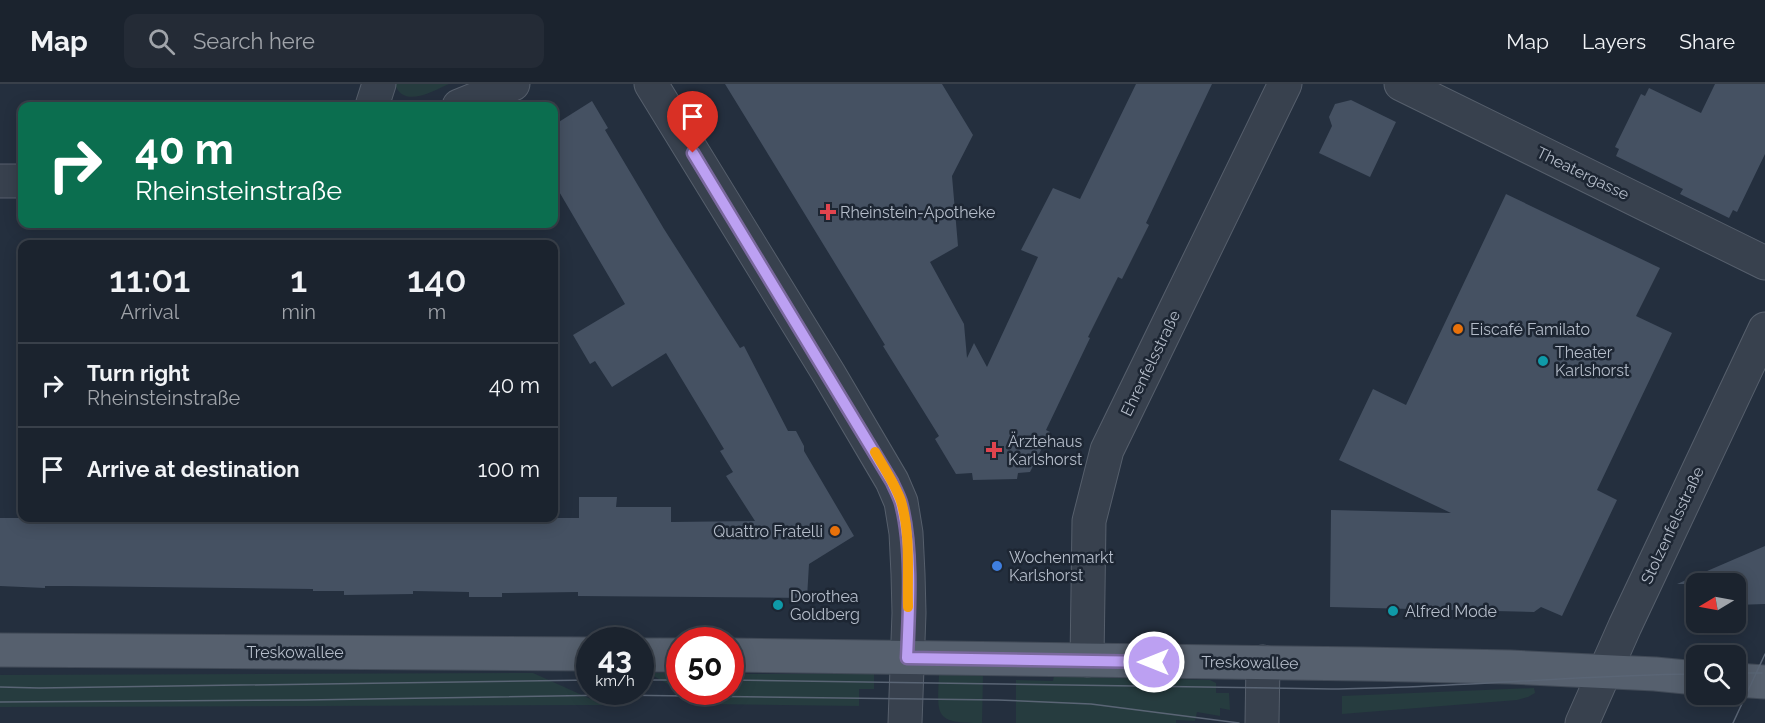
<!DOCTYPE html>
<meta charset="utf-8">
<style>
:root{--surface:#1b232e;--page:#242b36;--text:#f1f3f6;--muted:#a0a4aa;--line:#39404a}
body{margin:0;font-family:Raleway,sans-serif;background:var(--page);color:var(--text);height:100vh;display:flex;flex-direction:column;font-size:22px;white-space:nowrap}
*{box-sizing:border-box;margin:0}
p{font-size:20px;color:var(--muted)}
.icon{flex:none;width:33px;height:33px;fill:none;stroke:currentColor;stroke-width:2;stroke-linecap:round;stroke-linejoin:round}
.map{position:relative;flex:1;overflow:hidden}
.side{position:absolute;left:18px;top:156px;width:540px;height:282px;display:flex;flex-direction:column;background:var(--surface);border-radius:12px;box-shadow:0 3px 15px #0003,0 0 0 2px var(--line)}
.side>*{flex:none}
.guide{position:absolute;left:18px;top:18px;width:540px;height:126px;border-radius:12px;box-shadow:0 3px 15px #0003,0 0 0 2px var(--line);background:#0b6e4f;color:#fff;overflow:hidden}
.needle{width:39px;rotate:260deg}
.tools{position:absolute;left:1686px;top:489px;display:grid;gap:12px}
.tools a{display:grid;place-items:center;width:60px;height:60px;border-radius:12px;background:var(--surface);box-shadow:0 3px 15px #0003,0 0 0 2px var(--line);font-size:30px}
.speed{position:absolute;left:576px;top:543px;display:flex;gap:12px;font-size:30px;font-weight:700;text-align:center}
.speed>*{display:grid;place-content:center;width:78px;height:78px;border-radius:50%;background:var(--surface);box-shadow:0 3px 15px #0003,0 0 0 2px var(--line);line-height:1}
.speed small{font-size:15px;font-weight:400}
.speed .limit{border:9px solid #d22;background:#fff;color:#111}
.pin{position:absolute;display:grid;place-items:center;width:51px;height:51px;color:#fff;margin:-62px -26px;border-radius:50% 50% 50% 0;rotate:-45deg;box-shadow:0 0 6px #0007}
.pin .icon{rotate:45deg}
.me{position:absolute;width:66px;margin:-33px;rotate:270deg;stroke-linejoin:round;filter:drop-shadow(0 0 4px #0008)}
.turn{display:flex;align-items:center;gap:21px;height:126px;padding:0 18px;font-size:27px}
.turn .icon{width:78px;height:78px;stroke-width:2.5}
.turn b{display:block;font-size:42px;line-height:51px}
.eta{display:flex;justify-content:space-evenly;align-items:center;height:102px;text-align:center}
.eta b{font-size:36px;font-weight:600;line-height:42px}
ul{padding:0;list-style:none}
li{display:flex;align-items:center;gap:18px;height:84px;padding:0 18px;border-top:2px solid var(--line)}
li div{flex:1}
li b{display:block;font-size:22px}
li em{font-style:normal}
header{display:flex;align-items:center;gap:36px;box-sizing:border-box;height:84px;padding:0 30px;background:var(--surface);border-bottom:2px solid var(--line)}
header strong{font-size:28px}
nav{display:flex;gap:33px;margin-inline-start:auto;font-size:21px}
.search{width:420px;height:54px;background:var(--page);display:flex;align-items:center;gap:15px;box-sizing:border-box;padding:0 21px;border-radius:12px;color:var(--muted);font-size:22px}
.map>svg:first-child{display:block}
.green{fill:#263c3f}
.building{fill:#455162}
.lines{fill:none;stroke-linecap:round;stroke-linejoin:round}
.minor-casing{stroke:#565f6c;stroke-width:35}
.major-casing{stroke:#414a57;stroke-width:35}
.minor{stroke:#38414e;stroke-width:33}
.major{stroke:#56606e;stroke-width:33}
.tram{stroke:#5a6575;stroke-width:1.5}
.route-casing{stroke:#7a689d;stroke-width:15}
.route{stroke:#bca0f2;stroke-width:10}
.slow{stroke:#f59e0b;stroke-width:10}
.health-dot{fill:#e0444e;stroke:#1d2633;stroke-width:2}
.food-dot{fill:#e8710a;stroke:#1d2633;stroke-width:2}
.culture-dot{fill:#0f9aa8;stroke:#1d2633;stroke-width:2}
.shop-dot{fill:#3f7fe0;stroke:#1d2633;stroke-width:2}
.labels{text-anchor:middle;stroke-width:5;stroke-linejoin:round;paint-order:stroke}
.street-label{font-size:16px;fill:#b4bcc9;stroke:#1d2633}
.poi-label{font-size:16px;fill:#b4bcc9;stroke:#1d2633;text-anchor:start}
</style>
<header>
<strong>Map</strong>
<div class="search"><svg class="icon" aria-label="search" viewBox="0 0 24 24"><circle cx="10" cy="10" r="6"/><path d="M15 15l6 6"/></svg>Search here</div>
<nav><a>Map</a><a>Layers</a><a>Share</a></nav>
</header>
<div class="map">
<svg width="1765" height="639" viewBox="0 0 1765 639">
<rect width="100%" height="100%" fill="#242f3e"/>
<!-- green -->
<g class="green">
<path d="M 395,0 L 449,0 C 433,7 403,25 395,0 Z"/>
<polygon points="533,589 604,621 0,623 0,591"/>
<polygon points="648,589 679,589 679,606"/>
<polygon points="731,590 874,590 874,605 859,605 859,622 707,620 683,608 730,608"/>
<path d="M 939,591 L 983,591 L 982,639 C 935,639 937,633 939,591 Z"/>
<polygon points="1054,592 1210,596 1216,599 1216,609 1229,609 1230,626 1220,624 1220,632 1197,628 1195,637 1176,636 1176,639 1016,639 1016,596 1053,597"/>
<polygon points="1534,604 1535,609 1528,613 1517,616 1342,630 1342,612"/>
</g>
<!-- building -->
<g class="building">
<polygon points="725,0 942,0 973,51 952,92 958,162 930,178 964,240 967,274 974,259 987,283 1038,173 1021,166 1053,104 1080,115 1136,0 1212,0 1146,139 1149,141 1122,195 1118,193 1088,253 1090,254 1046,346 1050,348 1030,388 1018,389 1017,395 973,396 972,389 956,390 935,355 939,352 883,262 885,261"/>
<polygon points="1715,0 1765,0 1765,70 1737,128 1733,126 1729,134 1680,110 1683,105 1616,72 1619,65 1615,63 1641,10 1645,12 1649,4 1701,29"/>
<polygon points="1351,16 1396,38 1370,93 1319,69 1332,42 1329,33 1335,20"/>
<polygon points="592,17 608,44 605,46 664,145 740,264 744,262 788,347 796,347 804,362 804,367 854,452 809,480 807,514 578,512 578,508 502,509 502,513 469,513 469,508 413,507 413,510 344,511 344,507 313,507 313,505 68,502 45,502 45,504 0,502 0,434 69,434 69,439 149,436 201,437 201,434 375,434 375,438 434,439 434,434 579,434 579,413 617,413 616,423 671,423 671,438 755,437 726,392 733,388 720,367 724,365 666,269 612,303 595,277 590,280 573,251 625,220 554,99 554,41"/>
<polygon points="1506,110 1660,184 1636,232 1672,249 1597,406 1617,416 1562,532 1541,523 1534,528 1330,523 1331,426 1451,429 1339,376 1373,305 1406,321"/>
<polygon points="1765,462 1765,520 1736,521 1736,500 1677,500"/>
</g>
<g class="lines">
<!-- minor casing -->
<g class="minor-casing">
<g id="minor">
<polyline points="651,0 829,290 892,397 901,418 906,449 908,490 909,529 905,639"/>
<polyline points="1401,0 1765,179"/>
<polyline points="372,22 379,0"/>
<polyline points="459,22 513,0"/>
<polyline points="0,97 22,97"/>
<polyline points="1087,576 1089,437 1107,366 1285,0"/>
<polyline points="1262,639 1263,578"/>
<polyline points="1582,639 1625,542 1765,245"/>
</g>
</g>
<!-- major casing -->
<g class="major-casing">
<g id="major">
<polyline points="0,566 590,570"/>
<polyline points="640,571 680,571"/>
<polyline points="730,571 1363,580 1510,583 1655,590 1696,594"/>
<polyline points="1736,596 1765,598"/>
</g>
</g>
<!-- minor -->
<use href="#minor" class="minor"/>
<!-- major -->
<use href="#major" class="major"/>
<!-- tram -->
<g class="tram">
<polyline points="1736,589 1762,589"/>
<polyline points="640,596 680,596"/>
<path d="M 730,596 L 1331,605 C 1453,604 1575,591 1696,590"/>
<polyline points="0,603 39,604 590,596"/>
<polyline points="0,618 305,616 614,611 998,616 1091,620 1239,639"/>
<polyline points="1733,639 1765,570"/>
</g>
</g>
<g class="lines">
<!-- route casing -->
<g class="route-casing">
<path id="route" d="M 693,69 L 892,398 C 895,405 899,412 901,419 C 913,464 909,528 907,574 L 1154,578"/>
</g>
<!-- route -->
<use href="#route" class="route"/>
<!-- slow -->
<path class="slow" d="M 875,368 C 884,384 895,400 901,417 C 911,451 907,489 908,523"/>
</g>
<!-- markers -->
<g class="health-dot">
<path d="M825 119h6v6h6v6h-6v6h-6v-6h-6v-6h6z"/>
<path d="M991 357h6v6h6v6h-6v6h-6v-6h-6v-6h6z"/>
</g>
<g class="food-dot">
<circle cx="1458" cy="245" r="6"/>
<circle cx="835" cy="447" r="6"/>
</g>
<g class="culture-dot">
<circle cx="1543" cy="277" r="6"/>
<circle cx="778" cy="521" r="6"/>
<circle cx="1393" cy="527" r="6"/>
</g>
<circle class="shop-dot" cx="997" cy="482" r="6"/>
<g class="labels">
<!-- street labels -->
<g class="street-label">
<text transform="translate(1583 89) rotate(26)" y="6">Theatergasse</text>
<text transform="translate(1150 279) rotate(-64)" y="6">Ehrenfelsstraße</text>
<text transform="translate(1672 441) rotate(-65)" y="6">Stolzenfelsstraße</text>
<text x="295" y="574">Treskowallee</text>
<text transform="translate(1250 578) rotate(1)" y="6">Treskowallee</text>
</g>
<!-- poi labels -->
<g class="poi-label">
<text x="840" y="134">Rheinstein-Apotheke</text>
<text x="1470" y="251">Eiscafé Familato</text>
<text x="1555" y="274">Theater<tspan x="1555" dy="18">Karlshorst</tspan></text>
<text x="1008" y="363">Ärztehaus<tspan x="1008" dy="18">Karlshorst</tspan></text>
<text x="823" y="453" text-anchor="end">Quattro Fratelli</text>
<text x="1009" y="479">Wochenmarkt<tspan x="1009" dy="18">Karlshorst</tspan></text>
<text x="790" y="518">Dorothea<tspan x="790" dy="18">Goldberg</tspan></text>
<text x="1405" y="533">Alfred Mode</text>
</g>
</g>
</svg>
<div class="tools">
<a><svg class="needle" viewBox="-14 -14 28 28"><path d="M0-13l5 13h-10z" fill="#e53935"/><path d="M0 13l5-13h-10z" fill="#a0a4aa"/></svg></a>
<a><svg class="icon" aria-label="search" viewBox="0 0 24 24"><circle cx="10" cy="10" r="6"/><path d="M15 15l6 6"/></svg></a>
</div>
<div class="speed"><div>43<small>km/h</small></div><div class="limit">50</div></div>
<div class="pin" style="left:693px;top:69px;background:#d93025"><svg class="icon" aria-label="arrive" viewBox="0 0 24 24"><path d="M6 21V4h12l-3 4 3 4H6"/></svg></div>
<svg class="me" style="left:1154px;top:578px" viewBox="-20 -20 40 40"><circle r="17" fill="#bca0f2" stroke="#fff" stroke-width="3"/><path d="M0-11L8 9 0 5-8 9z" fill="#fff"/></svg>
<div class="guide">
<div class="turn"><svg class="icon" aria-label="right" viewBox="0 0 24 24"><path d="M7 20v-9h11M14 6l5 5-5 5"/></svg><div><b>40 m</b>Rheinsteinstraße</div></div>
</div>
<section class="side">
<div class="eta">
<div><b>11:01</b><p>Arrival</p></div>
<div><b>1</b><p>min</p></div>
<div><b>140</b><p>m</p></div>
</div>
<ul>
<li><svg class="icon" aria-label="right" viewBox="0 0 24 24"><path d="M7 20v-9h11M14 6l5 5-5 5"/></svg><div><b>Turn right</b><p>Rheinsteinstraße</p></div><em>40 m</em></li>
<li><svg class="icon" aria-label="arrive" viewBox="0 0 24 24"><path d="M6 21V4h12l-3 4 3 4H6"/></svg><div><b>Arrive at destination</b></div><em>100 m</em></li>
</ul>
</section>
</div>
